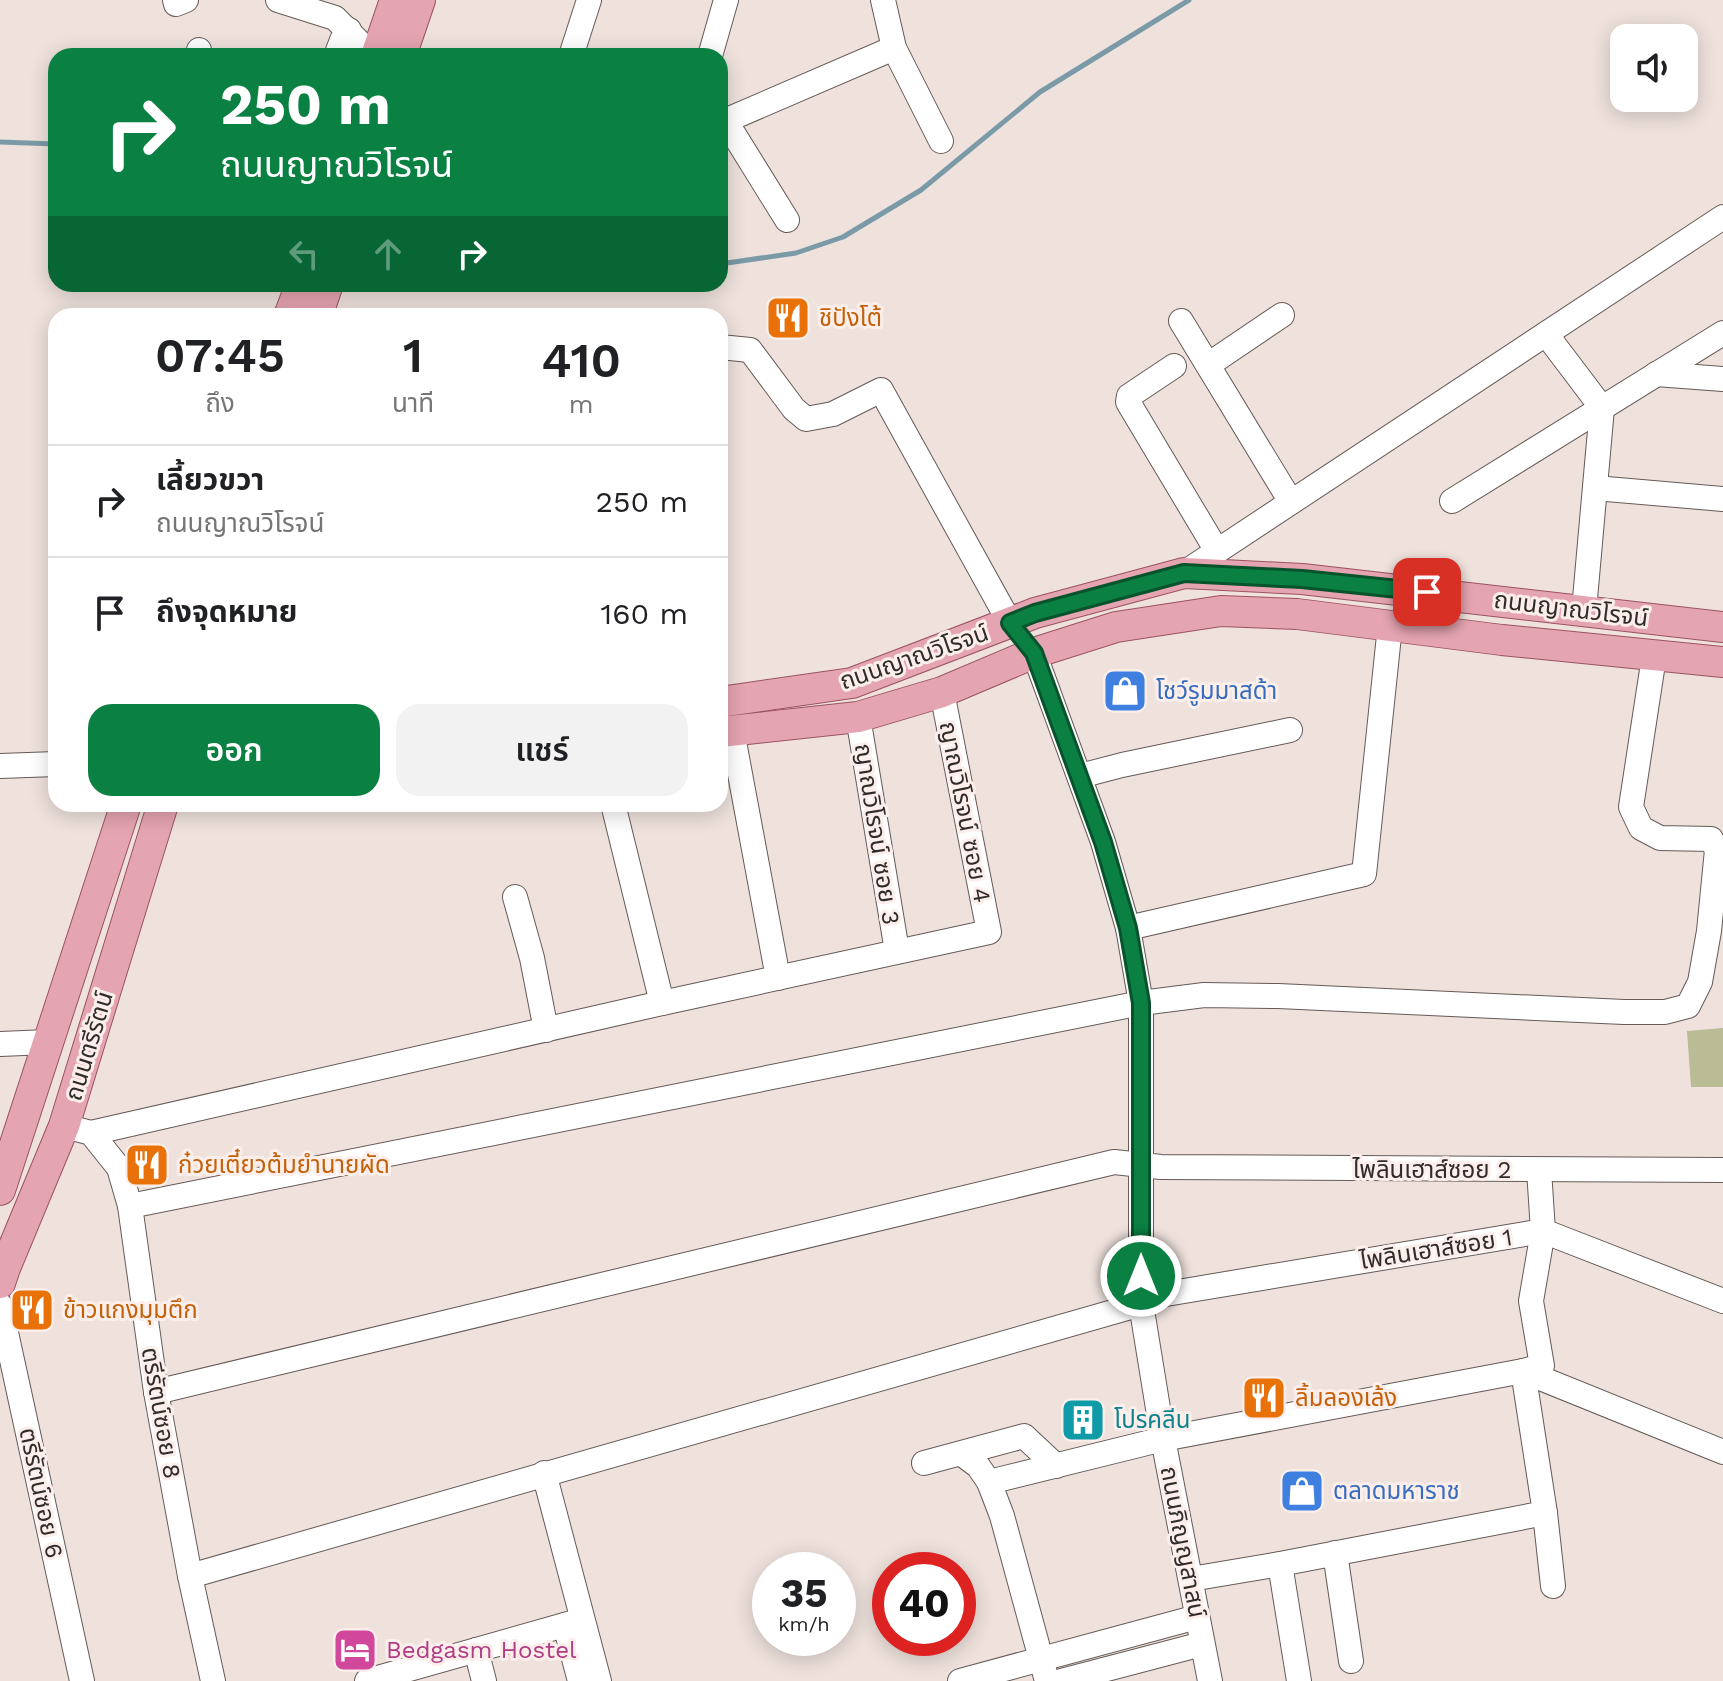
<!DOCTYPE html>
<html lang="th">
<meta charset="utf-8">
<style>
:root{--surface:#fff;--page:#f2f2f2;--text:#202124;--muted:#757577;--line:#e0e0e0;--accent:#0b8043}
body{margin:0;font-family:"Work Sans","Noto Sans Thai",sans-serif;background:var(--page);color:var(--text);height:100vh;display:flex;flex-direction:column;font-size:30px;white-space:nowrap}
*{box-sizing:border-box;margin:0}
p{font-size:26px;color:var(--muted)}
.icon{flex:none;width:44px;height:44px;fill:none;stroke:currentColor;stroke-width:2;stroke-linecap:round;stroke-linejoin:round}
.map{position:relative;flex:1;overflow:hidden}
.panel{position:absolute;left:48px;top:308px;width:680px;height:504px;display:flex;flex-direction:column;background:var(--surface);border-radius:24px;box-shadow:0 4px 20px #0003}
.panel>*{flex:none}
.guide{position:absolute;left:48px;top:48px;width:680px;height:244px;border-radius:24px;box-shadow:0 4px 20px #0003;background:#0b8043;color:#fff;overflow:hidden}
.fabs{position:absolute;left:1610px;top:24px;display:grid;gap:16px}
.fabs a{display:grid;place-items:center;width:88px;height:88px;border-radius:16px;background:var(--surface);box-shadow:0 4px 20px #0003;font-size:40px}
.speed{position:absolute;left:752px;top:1552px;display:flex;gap:16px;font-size:40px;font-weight:700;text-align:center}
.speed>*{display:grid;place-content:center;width:104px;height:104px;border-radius:50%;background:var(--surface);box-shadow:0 4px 20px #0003;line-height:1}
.speed small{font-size:20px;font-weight:400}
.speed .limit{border:12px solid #d22;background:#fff;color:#111}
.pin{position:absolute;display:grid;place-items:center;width:68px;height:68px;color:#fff;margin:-34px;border-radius:16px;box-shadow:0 4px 12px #0006}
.me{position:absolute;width:88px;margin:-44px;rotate:0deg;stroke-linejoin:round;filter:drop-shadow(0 0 6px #0008)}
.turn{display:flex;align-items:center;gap:28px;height:168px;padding:0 40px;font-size:36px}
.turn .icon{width:104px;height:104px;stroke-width:2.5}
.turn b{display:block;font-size:56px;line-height:68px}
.lanes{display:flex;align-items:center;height:76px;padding:0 40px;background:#0003;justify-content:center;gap:40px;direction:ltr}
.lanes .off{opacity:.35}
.eta{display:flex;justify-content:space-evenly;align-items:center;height:136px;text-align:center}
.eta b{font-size:48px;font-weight:600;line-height:56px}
.button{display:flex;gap:16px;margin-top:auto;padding:16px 40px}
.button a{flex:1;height:92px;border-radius:24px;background:var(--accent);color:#fff;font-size:32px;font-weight:600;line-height:92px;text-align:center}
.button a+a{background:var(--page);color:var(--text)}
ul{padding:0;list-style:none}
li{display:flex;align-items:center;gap:24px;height:112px;padding:0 40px;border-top:2px solid var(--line)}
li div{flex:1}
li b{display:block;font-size:30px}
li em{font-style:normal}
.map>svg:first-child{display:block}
.green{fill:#b9bc94}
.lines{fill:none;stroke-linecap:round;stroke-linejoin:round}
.stream{stroke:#7a9aa7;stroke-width:5}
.minor-casing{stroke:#655a57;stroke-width:26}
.major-casing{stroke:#9b5360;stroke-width:32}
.minor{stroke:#fff;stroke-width:24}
.major{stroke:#e5a4b1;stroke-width:30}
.route-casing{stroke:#07532c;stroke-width:20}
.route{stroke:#0b8043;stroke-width:14}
.labels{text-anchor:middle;stroke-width:6;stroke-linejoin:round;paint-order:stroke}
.food-label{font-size:24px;fill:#c56008;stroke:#fcefeb;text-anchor:start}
.street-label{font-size:24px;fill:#302c2a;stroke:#fcefeb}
.shop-label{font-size:24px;fill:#366cbe;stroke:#fcefeb;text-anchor:start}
.culture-label{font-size:24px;fill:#0d838f;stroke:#fcefeb;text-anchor:start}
.hotel-label{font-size:24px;fill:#b23c85;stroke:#fcefeb;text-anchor:start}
</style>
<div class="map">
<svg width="1723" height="1681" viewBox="0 0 1723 1681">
<rect width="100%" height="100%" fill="#efe2dd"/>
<!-- green -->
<polygon class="green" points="1723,1028 1723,1087 1691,1087 1687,1031"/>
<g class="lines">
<!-- stream -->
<g class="stream">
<polyline points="0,142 56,144"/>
<polyline points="720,264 796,253 843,237 921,190 1040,92 1189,0"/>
</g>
<!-- minor casing -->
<g class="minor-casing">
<g id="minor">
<polyline points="175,0 176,4 186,0"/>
<polyline points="278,0 335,18 373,56"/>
<polyline points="883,0 894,48 941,141"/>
<polyline points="198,56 199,50"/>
<polyline points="336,56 342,40 349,30"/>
<polyline points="571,56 589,0"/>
<polyline points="710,56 726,0"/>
<polyline points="725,120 787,220"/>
<polyline points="720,123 894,48"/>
<polyline points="1181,321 1291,502"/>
<polyline points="1546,334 1602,408 1584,610"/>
<polyline points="720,347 750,350 794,409 806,419 833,414 881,390 1010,623"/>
<polyline points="1208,365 1282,315"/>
<polyline points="1174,366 1129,396 1128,402 1217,551"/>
<polyline points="1656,374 1723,379"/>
<polyline points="1595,488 1723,499"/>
<polyline points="1452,501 1723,333"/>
<polyline points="1184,573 1723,217"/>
<polyline points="1034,653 1103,842 1128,928 1141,1003 1141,1304 1163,1439 1210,1681"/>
<polyline points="858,717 897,951"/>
<polyline points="732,731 778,978"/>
<polyline points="0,766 56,764"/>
<polyline points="1080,776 1122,765 1290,730"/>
<polyline points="613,804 662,1003"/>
<polyline points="515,897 532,958 546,1030"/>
<polyline points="1128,928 1364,874 1390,626"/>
<polyline points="0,1044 48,1042"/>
<polyline points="76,1129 91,1133 119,1168 130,1206 156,1392 190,1576 213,1681"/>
<polyline points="91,1133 662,1003 989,932 942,692"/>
<polyline points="130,1206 1141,1003 1204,995 1278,996 1624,1012 1665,1012 1688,1006 1700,982 1709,931 1717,850 1711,839 1660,838 1641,828 1631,807 1654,657"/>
<polyline points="0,1305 82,1681"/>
<polyline points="156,1392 1114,1162 1161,1167 1723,1170"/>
<polyline points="962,1454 978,1466 989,1482 1002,1516 1047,1681"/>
<polyline points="924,1463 1024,1436 1056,1466"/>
<polyline points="544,1473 599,1681"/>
<polyline points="989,1482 1163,1439 1523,1371 1723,1452"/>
<polyline points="1545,1513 1553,1586"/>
<polyline points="1335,1553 1351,1661"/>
<polyline points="1280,1564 1299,1681"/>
<polyline points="190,1576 1141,1304 1160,1295 1543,1231 1723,1301"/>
<polyline points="1191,1579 1280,1564 1545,1513 1523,1371 1542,1366 1531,1301 1543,1231 1539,1170"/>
<polyline points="565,1625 580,1681"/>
<polyline points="476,1650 484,1681"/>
<polyline points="367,1681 582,1620"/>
<polyline points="960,1681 1197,1617"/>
<polyline points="1061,1681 1202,1644"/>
</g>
</g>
<!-- major casing -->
<g class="major-casing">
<g id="major">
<polyline points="376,56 395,0"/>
<polyline points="401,56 420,0"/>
<polyline points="289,316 301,284"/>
<polyline points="317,316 328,284"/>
<polyline points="720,702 852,683 1035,613 1184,573 1302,579 1723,627"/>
<polyline points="720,732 858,717 942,692 1034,653 1116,627 1221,611 1297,614 1502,640 1723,662"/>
<polyline points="0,1190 126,804"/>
<polyline points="0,1283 5,1268 64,1126 163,804"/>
</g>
</g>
<!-- minor -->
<use href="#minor" class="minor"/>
<!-- major -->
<use href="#major" class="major"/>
</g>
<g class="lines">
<!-- route casing -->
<g class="route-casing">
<polyline id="route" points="1141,1276 1141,1003 1128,928 1103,842 1034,653 1010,623 1035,613 1184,573 1302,579 1427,592"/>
</g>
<!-- route -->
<use href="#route" class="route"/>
</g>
<!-- icons -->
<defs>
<g id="restaurant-square" transform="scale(2.3)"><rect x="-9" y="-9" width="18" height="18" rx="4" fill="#e8710a" stroke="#fcefeb"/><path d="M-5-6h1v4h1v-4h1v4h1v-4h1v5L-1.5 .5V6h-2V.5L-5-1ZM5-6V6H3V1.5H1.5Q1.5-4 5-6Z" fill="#fff"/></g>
<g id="shop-square" transform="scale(2.3)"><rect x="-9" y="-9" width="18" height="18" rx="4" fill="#3f7fe0" stroke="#fcefeb"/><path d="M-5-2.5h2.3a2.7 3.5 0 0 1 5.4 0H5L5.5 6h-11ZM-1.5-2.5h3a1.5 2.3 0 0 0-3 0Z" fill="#fff"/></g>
<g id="building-square" transform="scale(2.3)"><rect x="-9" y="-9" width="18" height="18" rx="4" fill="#0f9aa8" stroke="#fcefeb"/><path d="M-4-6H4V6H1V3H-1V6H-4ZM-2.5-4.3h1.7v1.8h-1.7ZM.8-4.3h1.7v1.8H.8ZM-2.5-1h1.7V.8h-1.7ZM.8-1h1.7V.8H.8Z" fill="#fff"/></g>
<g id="hotel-square" transform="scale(2.3)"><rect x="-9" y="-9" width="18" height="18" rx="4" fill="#d1479c" stroke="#fcefeb"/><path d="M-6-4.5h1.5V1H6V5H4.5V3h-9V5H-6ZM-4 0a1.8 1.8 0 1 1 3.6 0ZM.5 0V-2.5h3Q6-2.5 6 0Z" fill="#fff"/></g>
</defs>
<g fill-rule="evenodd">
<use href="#restaurant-square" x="788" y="318"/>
<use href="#shop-square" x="1125" y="691"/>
<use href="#restaurant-square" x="147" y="1165"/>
<use href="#restaurant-square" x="32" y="1310"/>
<use href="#restaurant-square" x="1264" y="1398"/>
<use href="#building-square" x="1083" y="1420"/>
<use href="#shop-square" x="1302" y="1491"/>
<use href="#hotel-square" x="355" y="1650"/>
</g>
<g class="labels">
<!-- food labels -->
<g class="food-label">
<text x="819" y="326">ชิปังโต้</text>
<text x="178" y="1173">ก๋วยเตี๋ยวต้มยำนายผัด</text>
<text x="63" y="1318">ข้าวแกงมุมตึก</text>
<text x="1295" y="1406">ลิ้มลองเล้ง</text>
</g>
<!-- street labels -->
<g class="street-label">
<text transform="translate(1571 609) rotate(7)" y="8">ถนนญาณวิโรจน์</text>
<text transform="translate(914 657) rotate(-19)" y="8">ถนนญาณวิโรจน์</text>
<text transform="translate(965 812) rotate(79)" y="8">ญาณวิโรจน์ ซอย 4</text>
<text transform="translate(877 834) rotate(81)" y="8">ญาณวิโรจน์ ซอย 3</text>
<text transform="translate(89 1046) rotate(-73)" y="8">ถนนตรีรัตน์</text>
<text x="1432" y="1178">ไพลินเฮาส์ซอย 2</text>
<text transform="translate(1436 1249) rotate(-9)" y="8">ไพลินเฮาส์ซอย 1</text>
<text transform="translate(161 1413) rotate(80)" y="8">ตรีรัตน์ซอย 8</text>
<text transform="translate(41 1493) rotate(78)" y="8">ตรีรัตน์ซอย 6</text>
<text transform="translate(1183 1542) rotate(79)" y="8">ถนนภิญญสาสน์</text>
</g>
<!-- shop labels -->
<g class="shop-label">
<text x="1156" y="699">โชว์รูมมาสด้า</text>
<text x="1333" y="1499">ตลาดมหาราช</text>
</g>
<!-- culture labels -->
<g class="culture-label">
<text x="1114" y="1428">โปรคลีน</text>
</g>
<!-- hotel labels -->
<g class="hotel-label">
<text x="386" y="1658">Bedgasm Hostel</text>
</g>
</g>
</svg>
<div class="fabs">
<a><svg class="icon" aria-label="sound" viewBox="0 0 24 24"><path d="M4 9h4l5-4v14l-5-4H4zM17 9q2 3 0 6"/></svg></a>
</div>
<div class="speed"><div>35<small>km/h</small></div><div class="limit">40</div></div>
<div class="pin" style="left:1427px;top:592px;background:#d93025"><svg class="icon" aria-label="arrive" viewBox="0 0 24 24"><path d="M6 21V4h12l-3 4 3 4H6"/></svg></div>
<svg class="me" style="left:1141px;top:1276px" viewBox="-20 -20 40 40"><circle r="17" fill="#0b8043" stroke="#fff" stroke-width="3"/><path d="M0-11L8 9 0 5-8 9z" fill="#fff"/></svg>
<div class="guide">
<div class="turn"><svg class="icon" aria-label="right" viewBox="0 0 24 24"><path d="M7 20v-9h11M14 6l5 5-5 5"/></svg><div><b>250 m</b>ถนนญาณวิโรจน์</div></div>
<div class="lanes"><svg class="icon off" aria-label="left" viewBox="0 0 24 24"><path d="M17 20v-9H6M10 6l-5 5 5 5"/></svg><svg class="icon off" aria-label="ahead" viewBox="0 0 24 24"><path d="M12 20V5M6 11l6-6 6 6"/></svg><svg class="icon" aria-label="right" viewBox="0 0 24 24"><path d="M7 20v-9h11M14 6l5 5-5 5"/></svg></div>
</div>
<section class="panel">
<div class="eta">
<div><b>07:45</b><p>ถึง</p></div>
<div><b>1</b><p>นาที</p></div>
<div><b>410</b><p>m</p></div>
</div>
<ul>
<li><svg class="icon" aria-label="right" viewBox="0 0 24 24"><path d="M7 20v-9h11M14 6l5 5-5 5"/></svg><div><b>เลี้ยวขวา</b><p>ถนนญาณวิโรจน์</p></div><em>250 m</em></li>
<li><svg class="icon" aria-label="arrive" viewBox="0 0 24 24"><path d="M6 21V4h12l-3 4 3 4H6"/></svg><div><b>ถึงจุดหมาย</b></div><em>160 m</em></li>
</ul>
<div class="button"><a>ออก</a><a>แชร์</a></div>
</section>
</div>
